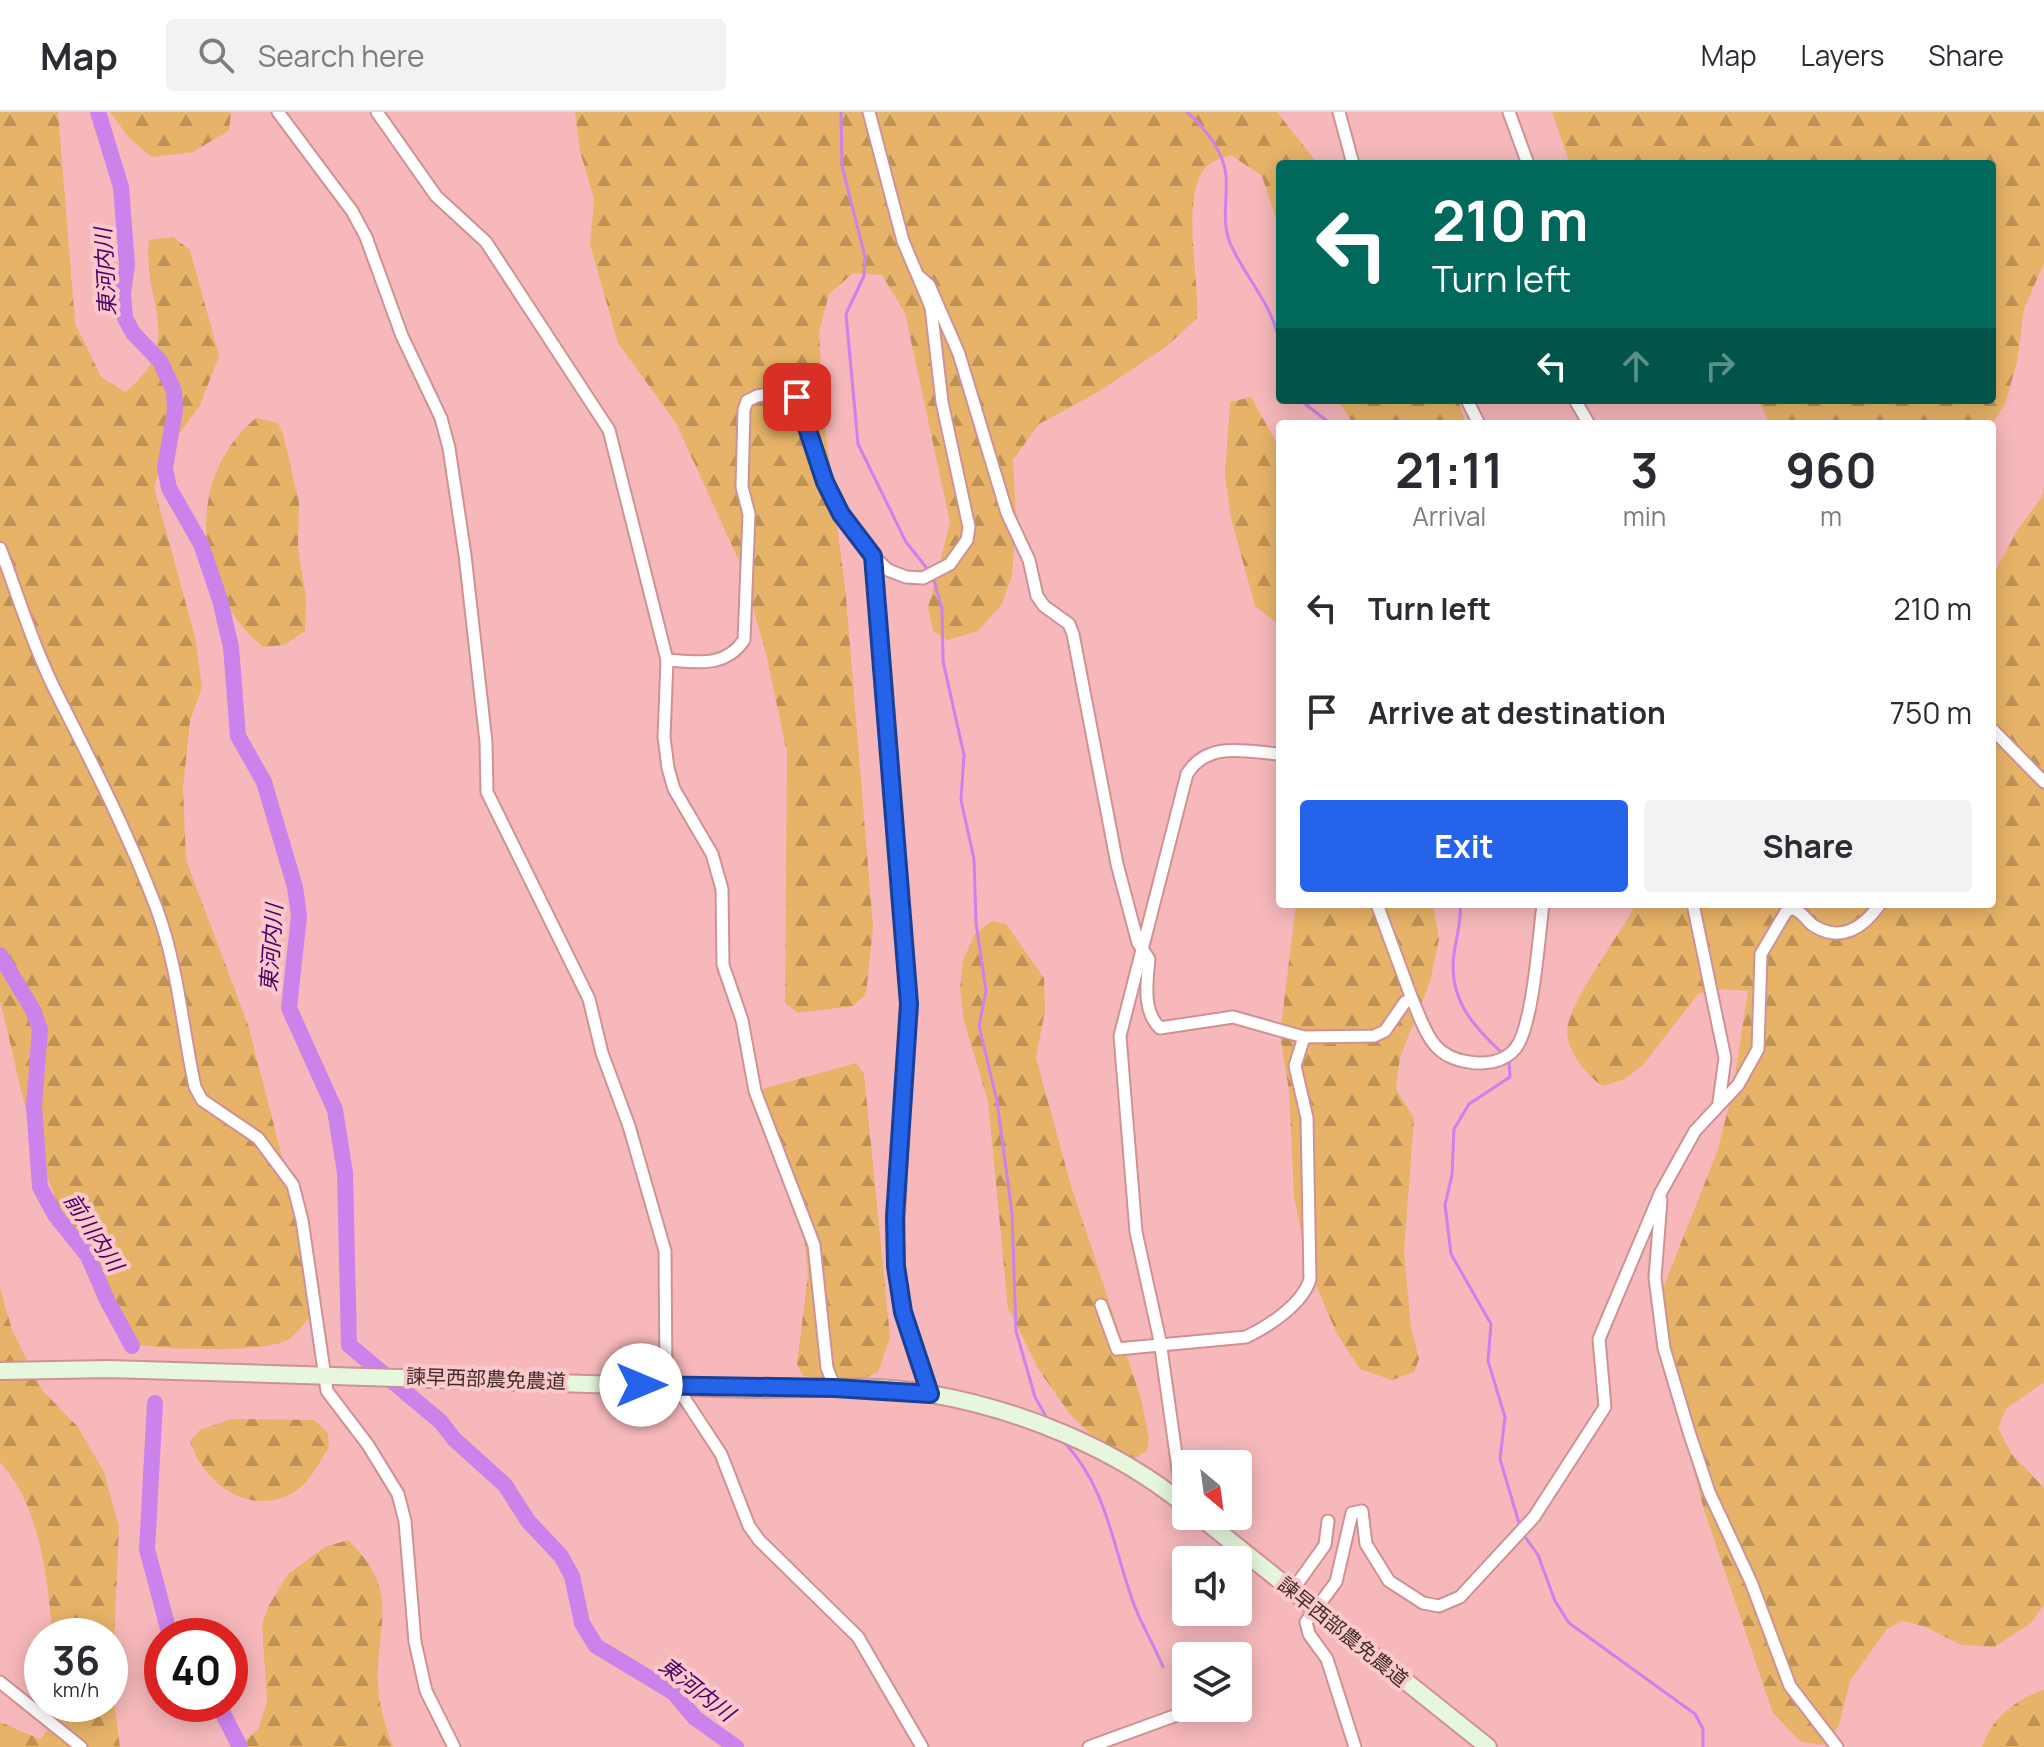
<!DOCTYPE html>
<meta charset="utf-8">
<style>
:root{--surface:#fff;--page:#f2f2f3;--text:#2b2b33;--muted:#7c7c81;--line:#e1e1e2;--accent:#2563eb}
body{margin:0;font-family:Manrope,"Noto Sans JP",sans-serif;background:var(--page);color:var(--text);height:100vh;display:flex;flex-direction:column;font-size:30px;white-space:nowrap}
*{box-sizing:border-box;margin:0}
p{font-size:26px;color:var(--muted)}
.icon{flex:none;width:44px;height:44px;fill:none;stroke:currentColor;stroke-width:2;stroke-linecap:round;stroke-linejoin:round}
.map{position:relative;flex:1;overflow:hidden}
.drawer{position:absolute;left:1276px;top:308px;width:720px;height:488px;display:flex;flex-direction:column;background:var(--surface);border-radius:8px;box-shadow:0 4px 20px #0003}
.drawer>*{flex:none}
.guide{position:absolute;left:1276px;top:48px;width:720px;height:244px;border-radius:8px;box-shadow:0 4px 20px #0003;background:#00695c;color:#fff;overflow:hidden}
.needle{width:52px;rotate:151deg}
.controls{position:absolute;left:1172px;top:1338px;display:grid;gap:16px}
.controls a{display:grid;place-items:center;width:80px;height:80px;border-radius:8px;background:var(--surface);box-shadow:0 4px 20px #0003;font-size:40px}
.speed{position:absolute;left:24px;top:1506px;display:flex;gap:16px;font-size:40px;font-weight:700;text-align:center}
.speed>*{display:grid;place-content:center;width:104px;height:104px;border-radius:50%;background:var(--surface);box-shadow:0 4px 20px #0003;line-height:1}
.speed small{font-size:20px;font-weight:400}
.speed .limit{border:12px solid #d22;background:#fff;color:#111}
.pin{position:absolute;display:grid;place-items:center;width:68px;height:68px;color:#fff;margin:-34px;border-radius:16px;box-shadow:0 4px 12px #0006}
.me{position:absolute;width:88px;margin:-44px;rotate:90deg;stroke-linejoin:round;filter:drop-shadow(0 0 6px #0008)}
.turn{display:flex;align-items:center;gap:28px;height:168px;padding:0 24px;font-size:36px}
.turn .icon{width:104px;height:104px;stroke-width:2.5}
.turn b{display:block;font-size:56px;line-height:68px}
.lanes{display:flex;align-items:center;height:76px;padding:0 24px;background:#0003;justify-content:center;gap:40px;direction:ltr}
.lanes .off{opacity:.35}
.eta{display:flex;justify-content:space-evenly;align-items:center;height:136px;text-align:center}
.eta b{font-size:48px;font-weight:700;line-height:56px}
.cta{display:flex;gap:16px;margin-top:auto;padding:16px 24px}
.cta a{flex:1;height:92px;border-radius:8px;background:var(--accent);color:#fff;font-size:32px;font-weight:700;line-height:92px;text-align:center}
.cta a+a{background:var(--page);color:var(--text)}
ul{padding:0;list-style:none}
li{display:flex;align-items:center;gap:24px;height:104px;padding:0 24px}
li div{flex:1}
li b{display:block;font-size:30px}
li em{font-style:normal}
header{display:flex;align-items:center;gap:48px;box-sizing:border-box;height:112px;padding:0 40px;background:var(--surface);border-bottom:2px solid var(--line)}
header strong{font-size:38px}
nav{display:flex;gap:44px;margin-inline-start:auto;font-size:28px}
.search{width:560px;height:72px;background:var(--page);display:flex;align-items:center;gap:20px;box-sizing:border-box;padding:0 28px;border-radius:8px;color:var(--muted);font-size:30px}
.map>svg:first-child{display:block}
.forest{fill:url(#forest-firs)}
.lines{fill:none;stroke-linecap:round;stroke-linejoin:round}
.stream{stroke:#cc82eb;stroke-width:3}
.river{stroke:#cc82eb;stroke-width:16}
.street-casing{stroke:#cd9295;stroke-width:15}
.secondary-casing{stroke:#cd9295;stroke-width:20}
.street{stroke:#fff;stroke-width:11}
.secondary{stroke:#e6f7dd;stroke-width:16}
.route-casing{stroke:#184099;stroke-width:20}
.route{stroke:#2563eb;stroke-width:14}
.labels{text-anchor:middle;stroke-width:8;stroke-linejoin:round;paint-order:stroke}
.street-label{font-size:20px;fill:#422a2b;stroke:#fbc9cb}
.water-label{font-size:22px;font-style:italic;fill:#4d0065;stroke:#fbc9cb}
</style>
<header>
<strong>Map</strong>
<div class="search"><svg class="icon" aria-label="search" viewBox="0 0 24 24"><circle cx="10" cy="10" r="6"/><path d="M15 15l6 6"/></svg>Search here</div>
<nav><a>Map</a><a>Layers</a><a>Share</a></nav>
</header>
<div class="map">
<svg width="2044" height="1635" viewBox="0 0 2044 1635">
<defs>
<pattern id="forest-firs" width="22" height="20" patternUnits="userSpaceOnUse" patternTransform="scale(2)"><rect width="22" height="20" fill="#e7b368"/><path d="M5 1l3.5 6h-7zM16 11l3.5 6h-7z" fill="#bd9256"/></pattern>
</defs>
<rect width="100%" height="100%" fill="#f6b8bb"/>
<!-- forest -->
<g class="forest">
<path d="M 0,0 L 58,0 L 75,211 L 101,265 L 125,280 C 188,231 141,188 149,128 L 173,125 L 190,138 L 219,244 L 200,293 L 164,343 L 154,375 L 195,525 L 202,575 L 190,609 L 183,676 L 186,748 L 248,913 L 306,1137 L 313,1202 C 305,1209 295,1225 286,1229 C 259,1241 157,1238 128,1231 C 87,1168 57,1097 34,1025 C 20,981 12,934 0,889 Z"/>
<polygon points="110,0 231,0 229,18 193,40 152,45 130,27"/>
<path d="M 575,0 L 1277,0 L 1318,52 L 1280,52 L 1280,119 L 1262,64 L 1231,43 C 1224,46 1213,48 1208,53 C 1179,79 1200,169 1197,206 L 1167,234 L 1098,280 L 1039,312 L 1013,348 L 1016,405 L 1012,463 L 1002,492 L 978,519 L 948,528 L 933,519 L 928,496 L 950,410 L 905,201 L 882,163 L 853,161 L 829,182 L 819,220 L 823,297 L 846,485 L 873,815 L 866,882 L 853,894 L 798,901 L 785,891 L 787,641 L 766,541 L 740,451 L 676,311 L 618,231 L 590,132 L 594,87 L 580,39 Z"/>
<polygon points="1552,0 2044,0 2044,151 2024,197 2017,250 2005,292 1992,312 1770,312 1758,288 1992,288 1992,52 1570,52"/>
<polygon points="1251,285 1280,337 1280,514 1255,494 1231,406 1225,364 1230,290"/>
<polygon points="1338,288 1458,288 1466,312 1353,312"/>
<path d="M 256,306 L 278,311 L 283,321 L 299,391 L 298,436 L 306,486 L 305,519 L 284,533 L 263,535 C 193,477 184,366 256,306 Z"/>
<path d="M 2044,374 L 2044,1270 L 2006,1297 L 1998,1316 L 2011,1341 L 2044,1376 L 2044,1493 L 2031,1511 L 1994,1535 L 1962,1533 L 1923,1514 L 1902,1509 L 1887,1517 L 1850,1569 L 1839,1613 L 1825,1633 L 1801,1630 L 1773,1601 L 1704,1398 L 1675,1288 L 1660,1184 L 1717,1040 L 1732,982 L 1748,879 L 1714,877 L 1698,882 L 1643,953 L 1625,967 L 1603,974 C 1587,964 1567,940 1567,919 C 1568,891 1622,820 1636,792 L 1992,792 L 1992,465 L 2018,417 L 2042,385 Z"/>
<polygon points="1296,792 1433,792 1439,827 1430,870 1400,945 1396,977 1414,1006 1404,1139 1411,1216 1419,1247 1414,1260 1392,1268 1360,1257 1337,1222 1307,1152 1294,1084 1289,979 1280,922"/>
<polygon points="992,809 1006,812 1044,866 1045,898 1036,946 1071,1074 1141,1287 1149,1326 1147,1338 1133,1348 1102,1334 1070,1302 1039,1258 1008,1196 988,989 964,909 960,877 963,848 975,822"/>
<polygon points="856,951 864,962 890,1225 878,1260 856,1270 803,1264 797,1252 808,1162 803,1113 754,998 753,983 766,976"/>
<path d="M 0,1176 L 12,1218 L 42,1278 L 77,1314 L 104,1360 L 119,1415 L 112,1576 L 120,1635 L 0,1635 L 0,1610 L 40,1627 L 51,1614 L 58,1592 L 110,1592 L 110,1524 L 53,1524 C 46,1464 42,1397 0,1350 Z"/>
<path d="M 231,1307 L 314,1308 L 328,1321 L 329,1335 C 320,1349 310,1370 296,1379 C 252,1407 203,1372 190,1329 L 200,1318 Z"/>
<path d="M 348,1428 C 403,1481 375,1513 378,1574 C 379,1595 386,1616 393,1635 L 237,1635 L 258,1618 L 267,1590 L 262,1512 L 268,1495 L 288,1462 L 325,1435 Z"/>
<path d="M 2044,1577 L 2044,1635 L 1982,1635 C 1993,1604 2014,1590 2044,1577 Z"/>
</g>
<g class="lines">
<!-- stream -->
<g class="stream">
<polyline points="841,0 842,54 865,145 864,164 846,202 858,332 906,430 929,459"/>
<path d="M 1187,0 C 1204,16 1223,37 1226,63 C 1228,86 1221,108 1230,131 C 1246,168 1277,196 1280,238"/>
<polyline points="1300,288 1331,312"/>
<polyline points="933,465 942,497 943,549 964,643 961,688 974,747 976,811 986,879 979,914 997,989 1012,1101 1016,1219 1035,1285 1048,1308"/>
<path d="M 1460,792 C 1462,808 1456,826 1454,842 C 1448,885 1471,912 1500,939"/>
<polyline points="1509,950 1510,965 1469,992 1454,1017 1452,1063 1445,1093 1451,1142 1491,1212 1488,1249 1505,1305 1500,1347 1519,1411"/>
<path d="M 1064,1330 C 1107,1376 1112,1431 1132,1487 C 1140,1511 1154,1532 1163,1555"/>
<polyline points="1523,1422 1538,1443 1555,1489 1569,1511 1695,1602 1703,1617 1703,1635"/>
</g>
<!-- river -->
<g class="river">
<polyline points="98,0 121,75 127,153 123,181 125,206 133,221 160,249 174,279 175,298 165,356 169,376 201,432 220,488 231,535 238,624 264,670 295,775 299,804 289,896 335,998 345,1061 349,1233 441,1310 454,1327 505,1373 528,1409 561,1444 572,1464 582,1511 596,1534 674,1581 695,1606 736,1635"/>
<polyline points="0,843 33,898 40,917 34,994 40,1075 55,1103 88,1144 107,1188 132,1234"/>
<polyline points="155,1291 147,1437 170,1524"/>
<polyline points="218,1592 240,1635"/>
</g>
<!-- street casing -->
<g class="street-casing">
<g id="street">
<polyline points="278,0 352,99 366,125 402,224 441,306 449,336 465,443 486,630 487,680 589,887 602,941 629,1014 665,1139 666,1267 675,1272 721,1342 749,1414 759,1428 858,1525 922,1635"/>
<polyline points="377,0 436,84 486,130 609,318 667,548 664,625 668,656 674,677 712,742 722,777 723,853 742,908 755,979 814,1133 827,1256 835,1276"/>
<polyline points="1339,0 1353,52"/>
<polyline points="1509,0 1528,52"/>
<path d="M 920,165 L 929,173 L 959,242 L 1007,401 L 1029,448 L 1037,484 L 1044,494 L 1069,512 L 1073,522 L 1117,752 L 1138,831 L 1149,847 C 1147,870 1142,899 1160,916 L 1233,905 L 1304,925 L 1374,924 L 1385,919 L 1405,890 L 1412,887 C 1426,919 1431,945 1469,950 C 1485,953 1504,950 1515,937 C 1533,916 1539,823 1543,792"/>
<polyline points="1467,288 1479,312"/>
<polyline points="1575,288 1589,312"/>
<path d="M 0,436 C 19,486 34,537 58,584 C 93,653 129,723 156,795 C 178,853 182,915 195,975 L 202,988 L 258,1026 L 293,1073 L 302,1108 L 327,1279 L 368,1333 L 398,1382 L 405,1409 L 415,1530 L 426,1579 L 454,1635"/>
<polyline points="873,444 909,892 896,1154 903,1200 930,1282"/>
<path d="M 667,548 C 697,550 725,556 744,528 L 749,402 L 742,375 L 744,298 L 747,289 L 757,284 L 789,279 L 797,285 L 825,370 L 841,402 L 873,444 L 888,458 L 906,465 L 923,466 L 950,452 L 967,428 L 969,415 L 942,290 L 931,195 L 903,129 L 869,0"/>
<polyline points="1992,617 2044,670"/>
<polyline points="1377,792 1412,887"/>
<polyline points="1693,792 1725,946 1719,990"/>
<polyline points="1661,1088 1655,1166 1664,1236 1689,1320 1709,1380 1751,1470 1790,1574 1837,1635"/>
<path d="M 1101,1193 L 1117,1237 L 1246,1225 C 1269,1214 1303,1192 1310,1167 L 1307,1006 L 1295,954 L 1304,925"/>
<path d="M 1179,1388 L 1180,1371 L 1160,1229 L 1136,1120 L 1120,924 L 1187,662 C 1208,628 1246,640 1280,642"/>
<polyline points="1292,1479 1325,1433 1328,1409"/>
<polyline points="0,1570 81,1635"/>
<polyline points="1089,1635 1196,1596"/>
<path d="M 1355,1635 L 1327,1547 L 1309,1522 L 1306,1510 L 1336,1470 L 1352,1401 L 1362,1399 L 1366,1432 L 1389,1469 L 1423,1491 L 1439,1494 L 1460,1485 L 1534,1405 L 1605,1295 L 1599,1227 L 1661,1080 L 1695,1019 L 1738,973 L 1758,937 L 1761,842 L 1787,798 L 1794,797 C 1804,801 1806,809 1814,814 C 1842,831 1864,815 1880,792"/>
</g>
</g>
<!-- secondary casing -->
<g class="secondary-casing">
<g id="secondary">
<path d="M 0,1259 L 109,1257 L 748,1277 C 808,1277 871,1271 931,1282 C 1021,1298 1115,1336 1186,1394"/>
<polyline points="1199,1404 1488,1635"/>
</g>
</g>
<!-- street -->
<use href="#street" class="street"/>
<!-- secondary -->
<use href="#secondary" class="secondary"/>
</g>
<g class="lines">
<!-- route casing -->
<g class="route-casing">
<polyline id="route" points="641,1273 835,1276 930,1282 903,1200 896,1154 895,1105 909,892 873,444 841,402 825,370 797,285"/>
</g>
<!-- route -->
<use href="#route" class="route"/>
</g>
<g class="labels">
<!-- street labels -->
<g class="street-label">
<text transform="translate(486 1267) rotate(2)" y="7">諫早西部農免農道</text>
<text transform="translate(1343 1520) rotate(39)" y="7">諫早西部農免農道</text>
</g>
<!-- water labels -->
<g class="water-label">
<text transform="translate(105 160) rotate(-93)" y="8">東河内川</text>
<text transform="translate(271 836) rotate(-86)" y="8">東河内川</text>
<text transform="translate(94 1120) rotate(57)" y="8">前川内川</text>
<text transform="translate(697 1577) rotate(38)" y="8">東河内川</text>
</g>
</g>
</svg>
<div class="controls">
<a><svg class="needle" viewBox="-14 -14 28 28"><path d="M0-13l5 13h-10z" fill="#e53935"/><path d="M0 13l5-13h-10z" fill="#7c7c81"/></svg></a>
<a><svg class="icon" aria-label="sound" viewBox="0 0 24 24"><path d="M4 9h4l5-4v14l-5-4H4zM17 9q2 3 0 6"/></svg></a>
<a><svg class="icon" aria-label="layers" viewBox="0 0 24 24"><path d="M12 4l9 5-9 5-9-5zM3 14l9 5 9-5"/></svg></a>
</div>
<div class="speed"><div>36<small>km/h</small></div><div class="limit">40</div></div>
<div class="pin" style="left:797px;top:285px;background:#d93025"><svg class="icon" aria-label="arrive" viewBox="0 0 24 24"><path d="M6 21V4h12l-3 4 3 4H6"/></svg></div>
<svg class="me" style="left:641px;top:1273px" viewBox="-20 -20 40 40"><circle r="19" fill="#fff"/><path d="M0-13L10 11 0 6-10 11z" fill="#2563eb"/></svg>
<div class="guide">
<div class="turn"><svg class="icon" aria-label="left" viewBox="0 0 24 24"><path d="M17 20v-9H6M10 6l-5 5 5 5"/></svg><div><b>210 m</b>Turn left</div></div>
<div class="lanes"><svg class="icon" aria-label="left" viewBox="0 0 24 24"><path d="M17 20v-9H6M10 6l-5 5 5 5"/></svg><svg class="icon off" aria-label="ahead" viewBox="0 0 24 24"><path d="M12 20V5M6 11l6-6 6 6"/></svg><svg class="icon off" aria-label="right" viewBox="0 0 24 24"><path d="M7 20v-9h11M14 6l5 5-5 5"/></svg></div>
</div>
<section class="drawer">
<div class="eta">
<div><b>21:11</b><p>Arrival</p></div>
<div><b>3</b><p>min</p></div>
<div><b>960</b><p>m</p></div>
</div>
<ul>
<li><svg class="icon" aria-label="left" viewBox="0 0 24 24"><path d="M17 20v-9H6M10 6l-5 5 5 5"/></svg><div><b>Turn left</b></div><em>210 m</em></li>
<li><svg class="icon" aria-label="arrive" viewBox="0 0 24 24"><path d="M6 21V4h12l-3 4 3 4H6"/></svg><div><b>Arrive at destination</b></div><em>750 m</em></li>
</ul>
<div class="cta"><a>Exit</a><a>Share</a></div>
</section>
</div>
